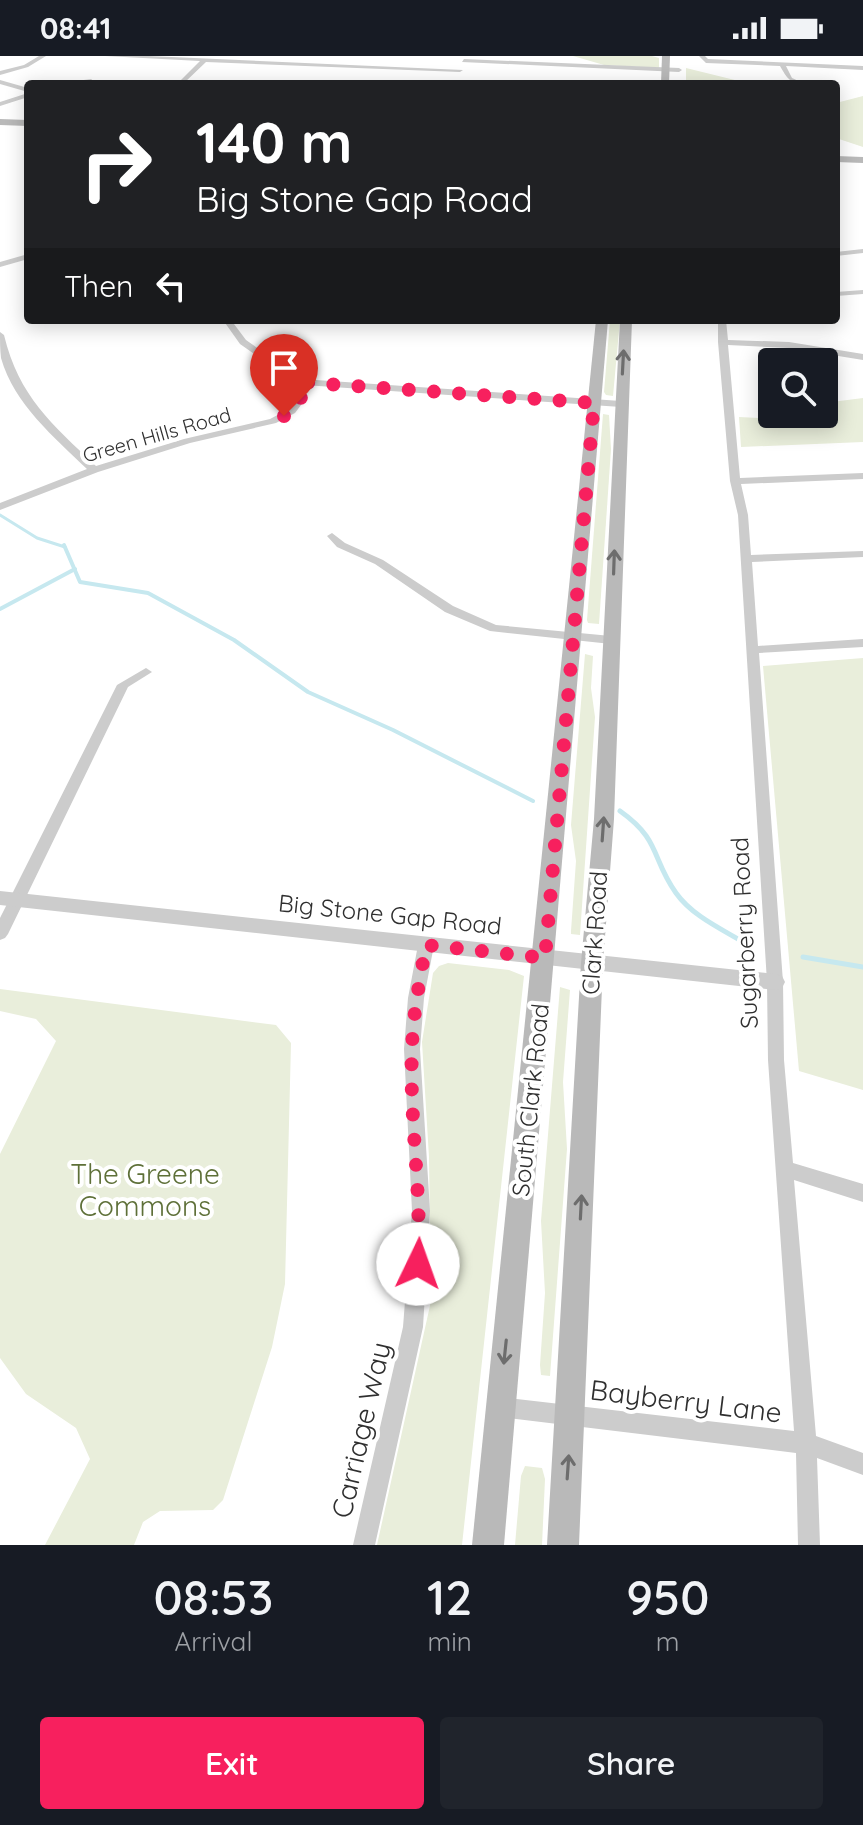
<!DOCTYPE html>
<style>
:root{--surface:#171b24;--page:#20242c;--text:#f1f3f6;--muted:#9ea1a6;--accent:#f7205e}
body{margin:0;font-family:Quicksand,sans-serif;background:var(--page);color:var(--text);height:100vh;display:flex;flex-direction:column;font-size:30px;white-space:nowrap}
*{box-sizing:border-box;margin:0}
p{font-size:26px;color:var(--muted)}
.icon{flex:none;width:44px;height:44px;fill:none;stroke:currentColor;stroke-width:2;stroke-linecap:round;stroke-linejoin:round}
.map{position:relative;height:1489px;overflow:hidden}
.side{display:flex;flex-direction:column;background:var(--surface);flex:1}
.side>*{flex:none}
.banner{position:absolute;left:24px;top:24px;width:816px;height:244px;border-radius:8px;box-shadow:0 4px 20px #0003;background:#202124;color:#fff;overflow:hidden}
.buttons{position:absolute;left:758px;top:292px;display:grid;gap:16px}
.buttons a{display:grid;place-items:center;width:80px;height:80px;border-radius:8px;background:var(--surface);box-shadow:0 4px 20px #0003;font-size:40px}
.pin{position:absolute;display:grid;place-items:center;width:68px;height:68px;color:#fff;margin:-82px -34px;border-radius:50% 50% 50% 0;rotate:-45deg;box-shadow:0 0 8px #0007}
.pin .icon{rotate:45deg}
.me{position:absolute;width:88px;margin:-44px;rotate:3deg;stroke-linejoin:round;filter:drop-shadow(0 0 6px #0008)}
.turn{display:flex;align-items:center;gap:28px;height:168px;padding:0 40px;font-size:36px}
.turn .icon{width:104px;height:104px;stroke-width:2.5}
.turn b{display:block;font-size:56px;line-height:68px}
.then{display:flex;align-items:center;height:76px;padding:0 40px;background:#0003;gap:16px;font-size:30px}
.eta{display:flex;justify-content:space-evenly;align-items:center;height:136px;text-align:center}
.eta b{font-size:48px;font-weight:600;line-height:56px}
.cta{display:flex;gap:16px;margin-top:auto;padding:16px 40px}
.cta a{flex:1;height:92px;border-radius:8px;background:var(--accent);color:#fff;font-size:32px;font-weight:600;line-height:92px;text-align:center}
.cta a+a{background:var(--page);color:var(--text)}
.status{display:flex;justify-content:space-between;align-items:center;height:56px;padding:0 40px;background:var(--surface);direction:ltr}
.status svg{height:22px;fill:currentColor}
.map>svg:first-child{display:block}
.green{fill:#e9eedb}
.lines{fill:none;stroke-linecap:round;stroke-linejoin:round}
.stream-far2{stroke:#c6e8ef;stroke-width:3}
.stream-far1{stroke:#c6e8ef;stroke-width:4}
.stream{stroke:#c6e8ef;stroke-width:5}
.minor{fill:#ccc;fill-rule:evenodd}
.tertiary{fill:#ccc;fill-rule:evenodd}
.secondary{fill:#b9b9b9;fill-rule:evenodd}
.oneway{stroke:#6d6d6d}
.route{stroke:#f7205e;stroke-width:14;stroke-dasharray:0 25.2}
.labels{text-anchor:middle;stroke-width:8;stroke-linejoin:round;paint-order:stroke}
.far-street-label{font-size:20px;fill:#2f2f2f;stroke:#fff}
.street-label{font-size:24px;fill:#2f2f2f;stroke:#fff}
.near-park-label{font-size:28px;fill:#5e7038;stroke:#fff}
.near-street-label{font-size:28px;fill:#2f2f2f;stroke:#fff}
</style>
<div class="status"><b>08:41</b><svg viewBox="0 0 49 12"><path d="M0 12V9h3v3zM5 12V6h3v6zM10 12V3h3v9zM15 12V0h3v12zM26 1h20v11H26zM47 4h2v5h-2z"/></svg></div>
<div class="map">
<svg width="863" height="1489" viewBox="0 0 863 1489">
<rect width="100%" height="100%" fill="#fff"/>
<!-- green -->
<g class="green">
<polygon points="573,0 652,0 659,2 659,12 604,9"/>
<polygon points="686,12 751,28 686,28"/>
<polygon points="863,40 863,91 836,82 836,47"/>
<polygon points="610,264 620,264 613,340 606,339 604,336"/>
<polygon points="863,342 863,386 741,391 739,361 778,363 794,358 824,358 824,347"/>
<polygon points="603,358 609,359 611,393 599,568 588,567 587,564"/>
<polygon points="585,598 593,600 591,632 595,661 580,879 571,878 571,875 576,805 571,769"/>
<polygon points="863,602 863,1034 799,1015 763,610"/>
<polygon points="448,907 509,914 524,920 462,1489 377,1489 431,1245 429,1101 422,986 433,917 439,910"/>
<polygon points="560,931 570,934 563,1026 567,1093 550,1320 541,1319 540,1309 545,1237 541,1165"/>
<polygon points="0,933 276,969 291,987 285,1228 272,1291 223,1444 213,1454 160,1455 143,1466 134,1489 45,1489 90,1403 76,1372 26,1338 0,1302 0,1098 56,985 36,963 0,955"/>
<polygon points="525,1410 542,1412 545,1423 542,1489 515,1489 521,1420"/>
</g>
<g class="lines">
<!-- stream-far2 -->
<polyline class="stream-far2" points="0,459 37,482 65,491"/>
<!-- stream-far1 -->
<g class="stream-far1">
<polyline points="64,489 80,526 148,537 234,584 308,636 393,674 533,745"/>
<polyline points="0,553 75,513"/>
</g>
<!-- stream -->
<g class="stream">
<path d="M 620,755 C 661,784 651,802 676,837 C 693,861 724,874 748,889"/>
<polyline points="803,901 863,911"/>
</g>
<!-- minor -->
<g class="minor">
<polygon points="39,0 46,0 28,11 0,19 0,15 24,9"/>
<polygon points="105,0 149,0 463,14 460,16 206,6 183,28 177,28 200,5"/>
<path d="M 699,0 L 705,0 L 708,3 L 863,10 L 863,14 L 786,10 L 792,22 L 805,28 C 790,28 787,22 780,10 L 706,7 Z"/>
<polygon points="464,3 679,12 682,14 679,16 462,6"/>
<polygon points="92,23 90,26 64,28 67,26"/>
<polygon points="0,24 28,32 28,36 0,28"/>
<polygon points="28,37 28,41 0,50 0,46"/>
<polygon points="863,193 863,197 836,200 836,196"/>
<polygon points="28,198 28,203 0,211 0,206"/>
<polygon points="863,234 863,238 836,240 836,236"/>
<path d="M 223,264 L 231,264 L 246,284 L 301,323 L 621,345 L 626,348 L 621,351 L 304,329 L 304,345 L 295,357 L 276,367 L 190,387 L 98,416 L 0,454 L 0,447 L 87,413 C 55,382 14,348 1,302 C 0,294 0,285 0,276 L 4,279 C 19,341 52,368 96,410 L 184,383 L 270,363 L 289,353 L 296,343 L 295,327 L 240,288 Z"/>
<polygon points="718,264 726,264 728,284 789,286 863,298 863,304 789,292 728,289 740,422 863,417 863,423 741,428 748,459 751,499 863,495 863,501 752,506 758,590 863,583 863,591 759,597 783,926 784,1004 793,1107 863,1128 863,1146 794,1124 816,1380 863,1397 863,1419 817,1402 820,1489 798,1489 796,1397 500,1361 493,1358 490,1351 493,1344 500,1341 794,1375 768,1004 767,926 738,459 730,425 718,286"/>
<polygon points="332,477 345,487 383,504 453,550 496,569 611,580 617,584 611,588 490,575 445,556 375,508 337,491 327,480"/>
<polygon points="146,612 152,616 128,631 8,878 5,882 0,884 0,862 117,629"/>
<polygon points="426,883 432,885 434,889 424,942 420,993 430,1155 423,1271 375,1489 353,1489 403,1271 412,1155 404,993 408,942 418,889 420,885"/>
</g>
<!-- tertiary -->
<polygon class="tertiary" points="0,835 775,918 782,920 785,926 782,932 775,934 0,849"/>
<!-- secondary -->
<g class="secondary">
<polygon points="662,0 670,0 669,28 661,28"/>
<polygon points="0,63 28,64 28,70 0,69"/>
<polygon points="836,100 863,101 863,107 836,106"/>
<polygon points="596,264 608,264 504,1489 472,1489"/>
<polygon points="620,264 632,264 614,763 603,907 579,1489 547,1489 581,907 594,763"/>
</g>
</g>
<!-- one-way arrows -->
<defs><path id="oneway-shaft" d="M-6 0H5M1.5-3L5.5 0L1.5 3" fill="none" stroke-width="1.6" stroke-linecap="round" stroke-linejoin="round" transform="scale(2)"/></defs>
<g class="oneway">
<use href="#oneway-shaft" transform="translate(623 306) rotate(-87)"/>
<use href="#oneway-shaft" transform="translate(614 506) rotate(-88)"/>
<use href="#oneway-shaft" transform="translate(603 773) rotate(-86)"/>
<use href="#oneway-shaft" transform="translate(581 1151) rotate(-87)"/>
<use href="#oneway-shaft" transform="translate(505 1296) rotate(96)"/>
<use href="#oneway-shaft" transform="translate(568 1411) rotate(-86)"/>
</g>
<g class="lines">
<!-- route -->
<path class="route" d="M 284,360 L 301,343 L 299,326 L 594,347 L 545,902 L 426,889 C 420,923 413,957 412,992 C 409,1064 422,1135 418,1208"/>
</g>
<g class="labels">
<!-- far-street labels -->
<g class="far-street-label">
<text transform="translate(157 379) rotate(-16)" y="7">Green Hills Road</text>
</g>
<!-- street labels -->
<g class="street-label">
<text transform="translate(390 859) rotate(6)" y="8">Big Stone Gap Road</text>
<text transform="translate(595 877) rotate(-86)" y="8">Clark Road</text>
<text transform="translate(745 877) rotate(-93)" y="8">Sugarberry Road</text>
<text transform="translate(531 1044) rotate(-84)" y="8">South Clark Road</text>
</g>
<!-- near-park labels -->
<g class="near-park-label">
<text x="145" y="1128">The Greene<tspan x="145" dy="32">Commons</tspan></text>
</g>
<!-- near-street labels -->
<g class="near-street-label">
<text transform="translate(686 1345) rotate(7)" y="10">Bayberry Lane</text>
<text transform="translate(361 1374) rotate(-77)" y="10">Carriage Way</text>
</g>
</g>
</svg>
<div class="buttons">
<a><svg class="icon" aria-label="search" viewBox="0 0 24 24"><circle cx="10" cy="10" r="6"/><path d="M15 15l6 6"/></svg></a>
</div>
<div class="pin" style="left:284px;top:360px;background:#d93025"><svg class="icon" aria-label="arrive" viewBox="0 0 24 24"><path d="M6 21V4h12l-3 4 3 4H6"/></svg></div>
<svg class="me" style="left:418px;top:1208px" viewBox="-20 -20 40 40"><circle r="19" fill="#fff"/><path d="M0-13L10 11 0 6-10 11z" fill="#f7205e"/></svg>
<div class="banner">
<div class="turn"><svg class="icon" aria-label="right" viewBox="0 0 24 24"><path d="M7 20v-9h11M14 6l5 5-5 5"/></svg><div><b>140 m</b>Big Stone Gap Road</div></div>
<div class="then">Then<svg class="icon" aria-label="left" viewBox="0 0 24 24"><path d="M17 20v-9H6M10 6l-5 5 5 5"/></svg></div>
</div>
</div>
<section class="side">
<div class="eta">
<div><b>08:53</b><p>Arrival</p></div>
<div><b>12</b><p>min</p></div>
<div><b>950</b><p>m</p></div>
</div>
<div class="cta"><a>Exit</a><a>Share</a></div>
</section>
